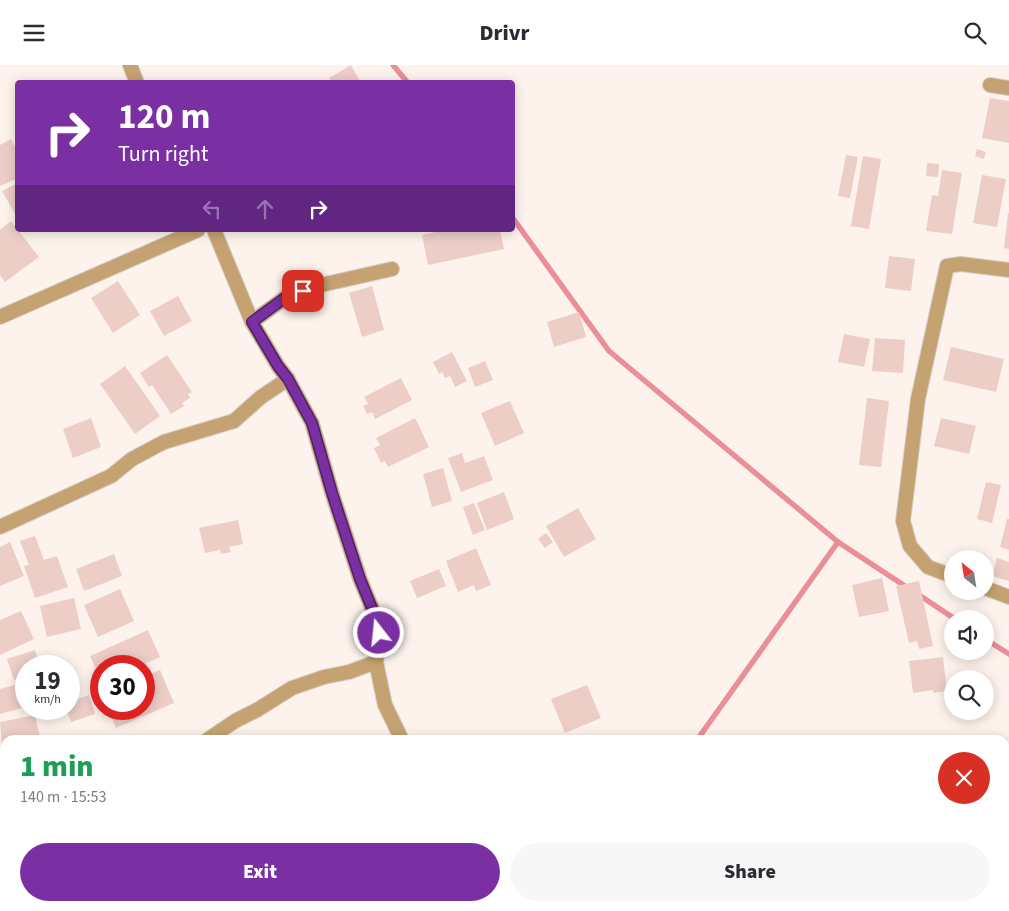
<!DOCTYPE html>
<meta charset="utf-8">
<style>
:root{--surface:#fff;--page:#f7f7f7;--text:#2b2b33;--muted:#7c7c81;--accent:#7a30a2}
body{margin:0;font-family:"Source Sans 3",sans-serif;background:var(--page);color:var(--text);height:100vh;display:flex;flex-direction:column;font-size:19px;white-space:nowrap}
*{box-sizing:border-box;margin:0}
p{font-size:16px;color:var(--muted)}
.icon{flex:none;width:28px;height:28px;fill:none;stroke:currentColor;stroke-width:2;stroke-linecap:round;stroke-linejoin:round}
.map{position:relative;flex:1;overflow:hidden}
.panel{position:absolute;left:0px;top:670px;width:1010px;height:176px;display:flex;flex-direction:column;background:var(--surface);border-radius:15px 15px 0 0;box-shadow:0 2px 12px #0003}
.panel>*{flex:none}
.guide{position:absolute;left:15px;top:15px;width:500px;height:152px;border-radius:5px;box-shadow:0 2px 12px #0003;background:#7a30a2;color:#fff;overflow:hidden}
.needle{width:32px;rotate:330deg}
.fabs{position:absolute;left:944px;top:485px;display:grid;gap:10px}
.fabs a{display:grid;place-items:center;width:50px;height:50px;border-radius:50%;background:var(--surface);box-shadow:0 2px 12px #0003;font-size:25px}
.speed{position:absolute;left:15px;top:590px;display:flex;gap:10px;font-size:25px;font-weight:700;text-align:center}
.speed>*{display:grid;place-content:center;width:65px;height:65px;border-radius:50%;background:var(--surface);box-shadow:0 2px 12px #0003;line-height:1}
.speed small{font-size:12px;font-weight:400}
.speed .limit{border:8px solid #d22;background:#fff;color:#111}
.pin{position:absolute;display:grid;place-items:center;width:42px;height:42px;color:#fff;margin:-21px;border-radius:10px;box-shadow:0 2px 8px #0006}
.me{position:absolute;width:55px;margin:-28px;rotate:344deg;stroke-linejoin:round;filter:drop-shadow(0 0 4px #0008)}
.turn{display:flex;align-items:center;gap:18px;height:105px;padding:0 20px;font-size:22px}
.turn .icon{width:65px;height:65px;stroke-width:2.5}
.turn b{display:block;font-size:35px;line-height:42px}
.lanes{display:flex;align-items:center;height:48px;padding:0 20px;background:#0003;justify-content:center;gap:25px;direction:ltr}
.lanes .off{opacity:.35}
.round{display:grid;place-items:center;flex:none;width:52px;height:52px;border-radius:26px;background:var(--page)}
.summary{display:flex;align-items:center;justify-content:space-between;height:85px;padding:0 20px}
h1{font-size:30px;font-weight:800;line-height:38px;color:#1e9e55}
.action{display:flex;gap:10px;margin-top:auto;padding:10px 20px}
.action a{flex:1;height:58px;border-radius:30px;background:var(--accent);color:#fff;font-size:20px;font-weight:800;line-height:58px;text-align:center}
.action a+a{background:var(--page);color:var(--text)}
header{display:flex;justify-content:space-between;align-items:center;height:65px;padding:0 20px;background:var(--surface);font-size:22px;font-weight:800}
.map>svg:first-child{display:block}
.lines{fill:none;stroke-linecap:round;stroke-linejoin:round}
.stream{stroke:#ea8e98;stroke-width:5.5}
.building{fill:#eccec7}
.minor-casing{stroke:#d7cdc7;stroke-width:16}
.minor{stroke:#c5a271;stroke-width:14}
.route-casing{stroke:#4f1f69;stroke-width:12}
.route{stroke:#7a30a2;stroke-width:9}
</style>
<header><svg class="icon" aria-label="menu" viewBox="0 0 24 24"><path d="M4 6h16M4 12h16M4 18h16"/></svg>Drivr<svg class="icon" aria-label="search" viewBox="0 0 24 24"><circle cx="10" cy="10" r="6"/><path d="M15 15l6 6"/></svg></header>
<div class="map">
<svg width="1009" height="846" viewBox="0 0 1009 846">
<rect width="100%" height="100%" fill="#fdf3ec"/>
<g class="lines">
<!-- stream -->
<g class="stream">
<polyline points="393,0 408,18"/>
<polyline points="512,152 609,286 838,477 908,523"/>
<polyline points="916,528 955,554"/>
<polyline points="985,574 1009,589"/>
<polyline points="697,675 838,477"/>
<polyline points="588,846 591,841"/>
</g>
</g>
<!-- building -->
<g class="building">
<polygon points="351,0 361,18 332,18 329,13"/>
<polygon points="990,33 1009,36 1009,78 982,73"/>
<polygon points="11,74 18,88 18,113 0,121 0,80"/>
<polygon points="977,84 986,87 984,94 975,91"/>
<polygon points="846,90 858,92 850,133 838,131"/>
<polygon points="863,91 881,94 869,164 851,161"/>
<polygon points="927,98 939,99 938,112 926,111"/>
<polygon points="942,105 962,108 952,169 926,166 932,130 938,131"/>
<polygon points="982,110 1006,114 997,162 973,158"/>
<polygon points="18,118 18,147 15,149 2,126"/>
<polygon points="1008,148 1009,148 1009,184 1004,183"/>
<polygon points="11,156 39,192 5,217 0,210 0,165"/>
<polygon points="444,165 500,165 504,184 428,200 422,170"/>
<polygon points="889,191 915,194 911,226 885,223"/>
<polygon points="118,216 140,250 113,268 91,233"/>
<polygon points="372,221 384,265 362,272 349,228"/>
<polygon points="178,231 192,256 164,271 150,246"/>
<polygon points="579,247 586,272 554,282 547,257"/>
<polygon points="844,269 870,274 864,302 838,297"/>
<polygon points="875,273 905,275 903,308 872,306"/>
<polygon points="951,282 1004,294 996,327 943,315"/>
<polygon points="452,287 467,316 455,322 450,311 445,313 442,307 439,309 433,297"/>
<polygon points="167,290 192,327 188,329 190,333 182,338 184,341 171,349 152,320 149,322 140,308"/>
<polygon points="485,296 493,315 475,322 468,303"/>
<polygon points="125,301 160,351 135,369 100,319"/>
<polygon points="401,313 412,335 375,354 372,347 367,349 363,341 368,339 364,332"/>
<polygon points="867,333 889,336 881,402 859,400"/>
<polygon points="510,336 524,368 495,381 481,348"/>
<polygon points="91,353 101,382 73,393 63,364"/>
<polygon points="415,353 429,382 388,402 385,396 381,398 374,383 380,380 376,373"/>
<polygon points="941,353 976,361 969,389 934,381"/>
<polygon points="462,388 465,398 484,391 493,415 461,427 448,393"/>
<polygon points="443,403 452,436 432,442 423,409"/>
<polygon points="986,417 1001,420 992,458 977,454"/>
<polygon points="504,427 514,454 487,465 477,438"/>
<polygon points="474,438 485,465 473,470 463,442"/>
<polygon points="578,443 596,474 564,492 546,461"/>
<polygon points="1007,454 1009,454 1009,485 1000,482"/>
<polygon points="238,455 243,479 229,482 231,487 221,489 220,485 205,488 199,463"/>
<polygon points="546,468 553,477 545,483 538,474"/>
<polygon points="35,471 44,495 57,491 68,522 35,533 24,501 29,500 20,476"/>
<polygon points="10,477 24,511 0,521 0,482"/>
<polygon points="476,483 491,520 476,526 474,520 458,527 446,496"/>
<polygon points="114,489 122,511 84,526 76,504"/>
<polygon points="997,493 1009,497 1009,516 992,511"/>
<polygon points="439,504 446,521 417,533 410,516"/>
<polygon points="882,513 889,546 859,552 852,520"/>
<polygon points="919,516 933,581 919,584 917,576 909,578 896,521"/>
<polygon points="120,524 134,556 98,572 84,540"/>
<polygon points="74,533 81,564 47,572 40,541"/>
<polygon points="21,546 34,574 0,590 0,555"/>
<polygon points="148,565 160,592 140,601 101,601 101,616 90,591"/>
<polygon points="35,585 40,601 26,601 26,611 14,615 7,594"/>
<polygon points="943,592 947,626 933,628 933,625 913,628 909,596"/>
<polygon points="160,605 174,638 116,663 108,644 144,644 144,612"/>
<polygon points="26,617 26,642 0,649 0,624"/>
<polygon points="587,620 601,653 565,668 551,634"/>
<polygon points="89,630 95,649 71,657 66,644 69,644 69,637"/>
<polygon points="35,650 40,673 30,675 5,675 5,680 2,681 0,657"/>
<polygon points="0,828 7,846 0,846"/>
<polygon points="28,841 71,841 72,846 30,846"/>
<polygon points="77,841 119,841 120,846 79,846"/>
<polygon points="153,841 177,841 168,846 156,846"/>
<polygon points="392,841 432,841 427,846 397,846"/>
<polygon points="792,841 828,841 819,846 794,846"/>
<rect x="872" y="841" width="30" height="5"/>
<rect x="904" y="841" width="10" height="5"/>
</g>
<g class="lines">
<!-- minor casing -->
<g class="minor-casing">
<g id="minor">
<polyline points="130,0 137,18"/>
<polyline points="990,20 1009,23"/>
<polyline points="214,165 252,257 278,301 288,314 312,358 332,428 360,514 376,553 379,568 376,597 385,640 402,675"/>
<polyline points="0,252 198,165"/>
<polyline points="252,257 286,232 321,220 392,204"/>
<polyline points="0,462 111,411 132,394 164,377 234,356 261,332 288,314"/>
<polyline points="952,511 928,502 910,481 903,456 918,334 947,201 961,199 1009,205"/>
<polyline points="985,523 1009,532"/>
<polyline points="207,675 235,656 257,645 292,623 324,612 349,607 376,597"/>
<polyline points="0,732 5,731"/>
<polyline points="193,841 194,846"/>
<polyline points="479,841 482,846"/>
<polyline points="217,846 224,841"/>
</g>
</g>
<!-- minor -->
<use href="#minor" class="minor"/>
</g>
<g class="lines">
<!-- route casing -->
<g class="route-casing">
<polyline id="route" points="303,226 286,232 252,257 278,301 288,314 312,358 332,428 360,514 376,553 379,568"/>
</g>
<!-- route -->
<use href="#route" class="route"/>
</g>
</svg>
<div class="fabs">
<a><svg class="needle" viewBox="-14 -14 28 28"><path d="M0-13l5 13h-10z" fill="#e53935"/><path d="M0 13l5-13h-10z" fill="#7c7c81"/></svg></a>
<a><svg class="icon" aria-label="sound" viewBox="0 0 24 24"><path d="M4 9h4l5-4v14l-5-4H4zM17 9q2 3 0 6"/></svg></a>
<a><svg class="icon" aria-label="search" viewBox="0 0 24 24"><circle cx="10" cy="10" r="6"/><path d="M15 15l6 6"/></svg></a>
</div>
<div class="speed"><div>19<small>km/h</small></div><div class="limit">30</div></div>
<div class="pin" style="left:303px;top:226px;background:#d93025"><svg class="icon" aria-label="arrive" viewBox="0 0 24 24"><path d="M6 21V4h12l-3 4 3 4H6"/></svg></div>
<svg class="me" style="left:379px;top:568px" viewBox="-20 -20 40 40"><circle r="17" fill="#7a30a2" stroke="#fff" stroke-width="3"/><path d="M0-11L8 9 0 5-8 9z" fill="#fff"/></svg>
<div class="guide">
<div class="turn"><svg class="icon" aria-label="right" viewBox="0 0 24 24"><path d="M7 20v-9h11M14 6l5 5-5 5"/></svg><div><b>120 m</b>Turn right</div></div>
<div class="lanes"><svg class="icon off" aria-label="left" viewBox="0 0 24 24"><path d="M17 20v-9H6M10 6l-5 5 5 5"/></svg><svg class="icon off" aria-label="ahead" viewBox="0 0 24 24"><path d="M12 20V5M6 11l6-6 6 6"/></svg><svg class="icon" aria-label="right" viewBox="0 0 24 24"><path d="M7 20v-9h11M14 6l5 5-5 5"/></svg></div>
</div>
<section class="panel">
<div class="summary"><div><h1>1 min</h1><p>140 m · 15:53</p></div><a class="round" style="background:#d93025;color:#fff"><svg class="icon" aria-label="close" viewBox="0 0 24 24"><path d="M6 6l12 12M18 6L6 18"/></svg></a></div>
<div class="action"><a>Exit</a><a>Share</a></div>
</section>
</div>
